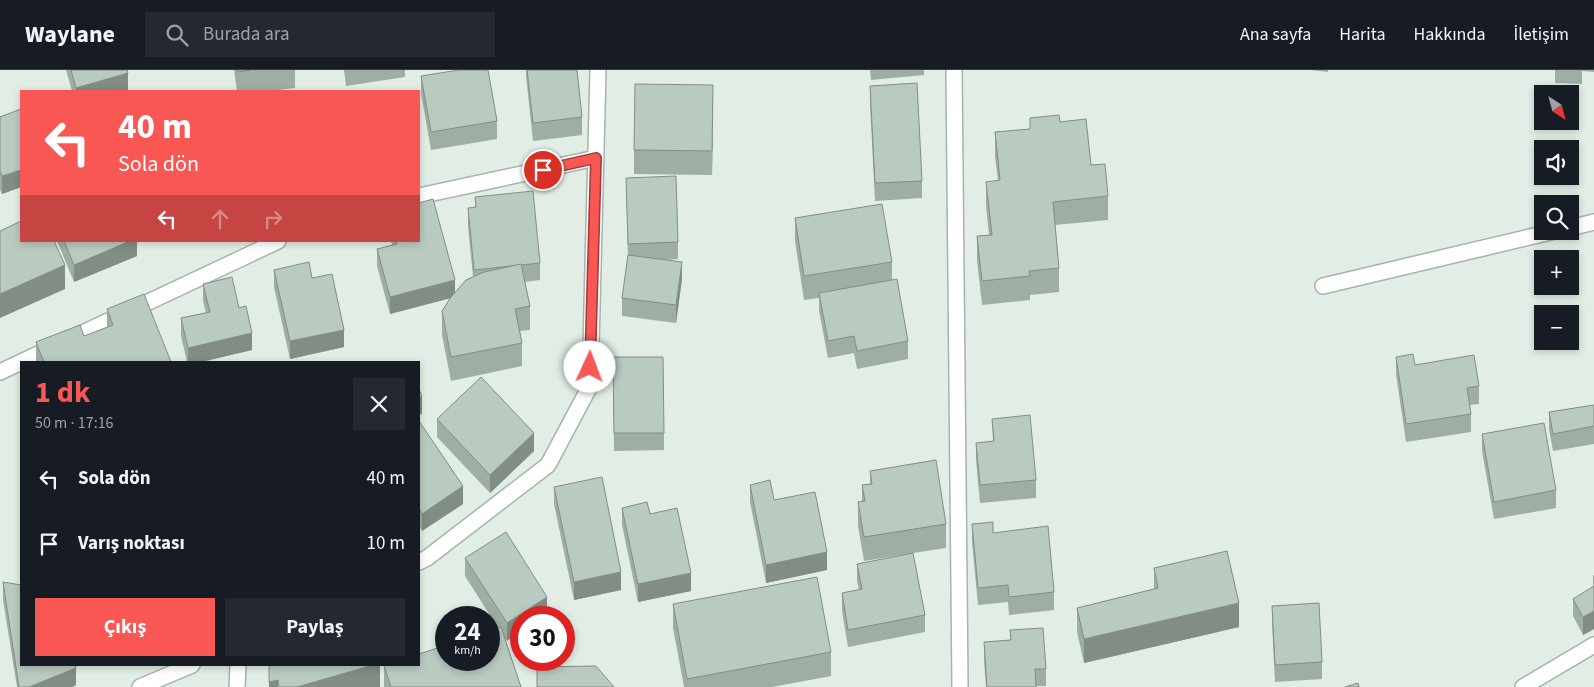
<!DOCTYPE html>
<html lang="tr">
<meta charset="utf-8">
<style>
:root{--surface:#171b24;--page:#242831;--text:#f1f3f6;--muted:#9ea1a6;--line:#363941;--accent:#f85754}
body{margin:0;font-family:"Source Sans 3",sans-serif;background:var(--page);color:var(--text);height:100vh;display:flex;flex-direction:column;font-size:19px;white-space:nowrap}
*{box-sizing:border-box;margin:0}
p{font-size:16px;color:var(--muted)}
.icon{flex:none;width:28px;height:28px;fill:none;stroke:currentColor;stroke-width:2;stroke-linecap:round;stroke-linejoin:round}
.map{position:relative;flex:1;overflow:hidden}
.sheet{position:absolute;left:20px;top:291px;width:400px;height:305px;display:flex;flex-direction:column;background:var(--surface);border-radius:0px;box-shadow:0 2px 8px #0003}
.sheet>*{flex:none}
.hud{position:absolute;left:20px;top:20px;width:400px;height:152px;border-radius:0px;box-shadow:0 2px 8px #0003;background:#f85754;color:#fff;overflow:hidden}
.needle{width:32px;rotate:144deg}
.fabs{position:absolute;left:1534px;top:15px;display:grid;gap:10px}
.fabs a{display:grid;place-items:center;width:45px;height:45px;border-radius:0px;background:var(--surface);box-shadow:0 2px 8px #0003;font-size:25px}
.speed{position:absolute;left:435px;top:536px;display:flex;gap:10px;font-size:25px;font-weight:700;text-align:center}
.speed>*{display:grid;place-content:center;width:65px;height:65px;border-radius:50%;background:var(--surface);box-shadow:0 2px 8px #0003;line-height:1}
.speed small{font-size:12px;font-weight:400}
.speed .limit{border:8px solid #d22;background:#fff;color:#111}
.pin{position:absolute;display:grid;place-items:center;width:42px;height:42px;color:#fff;margin:-21px;border:2px solid #fff;border-radius:50%;box-shadow:0 1px 5px #0007}
.me{position:absolute;width:55px;margin:-28px;rotate:2deg;stroke-linejoin:round;filter:drop-shadow(0 0 4px #0008)}
.turn{display:flex;align-items:center;gap:18px;height:105px;padding:0 15px;font-size:22px}
.turn .icon{width:65px;height:65px;stroke-width:2.5}
.turn b{display:block;font-size:35px;line-height:42px}
.lanes{display:flex;align-items:center;height:48px;padding:0 15px;background:#0003;justify-content:center;gap:25px;direction:ltr}
.lanes .off{opacity:.35}
.round{display:grid;place-items:center;flex:none;width:52px;height:52px;border-radius:0px;background:var(--page)}
.head{display:flex;align-items:center;justify-content:space-between;height:85px;padding:0 15px}
h1{font-size:30px;font-weight:700;line-height:38px;color:var(--accent)}
.primary-button{display:flex;gap:10px;margin-top:auto;padding:10px 15px}
.primary-button a{flex:1;height:58px;border-radius:0px;background:var(--accent);color:#fff;font-size:20px;font-weight:700;line-height:58px;text-align:center}
.primary-button a+a{background:var(--page);color:var(--text)}
ul{padding:0;list-style:none}
li{display:flex;align-items:center;gap:15px;height:65px;padding:0 15px}
li div{flex:1}
li b{display:block;font-size:19px}
li em{font-style:normal}
header{display:flex;align-items:center;gap:30px;box-sizing:border-box;height:70px;padding:0 25px;background:var(--surface);border-bottom:1px solid var(--line)}
header strong{font-size:24px}
nav{display:flex;gap:28px;margin-inline-start:auto;font-size:18px}
.search{width:350px;height:45px;background:var(--page);display:flex;align-items:center;gap:12px;box-sizing:border-box;padding:0 18px;border-radius:0px;color:var(--muted);font-size:19px}
.map>svg:first-child{display:block}
.lines{fill:none;stroke-linecap:round;stroke-linejoin:round}
.street-casing{stroke:#a4b5ab;stroke-width:18}
.street{stroke:#fff;stroke-width:15}
.wall{fill:#9faea5}
.shaded-wall{fill:#828d86}
.building{fill:#b9cac0;stroke:#828d86}
.route-casing{stroke:#a13937;stroke-width:12}
.route{stroke:#f85754;stroke-width:9}
</style>
<header>
<strong>Waylane</strong>
<div class="search"><svg class="icon" aria-label="search" viewBox="0 0 24 24"><circle cx="10" cy="10" r="6"/><path d="M15 15l6 6"/></svg>Burada ara</div>
<nav><a>Ana sayfa</a><a>Harita</a><a>Hakkında</a><a>İletişim</a></nav>
</header>
<div class="map">
<svg width="1594" height="617" viewBox="0 0 1594 617">
<rect width="100%" height="100%" fill="#e1ede5"/>
<g class="lines">
<!-- street casing -->
<g class="street-casing">
<g id="street">
<polyline points="954,0 960,617"/>
<polyline points="419,126 596,88"/>
<polyline points="1570,158 1594,152"/>
<polyline points="1323,216 1555,161"/>
<polyline points="0,302 278,171"/>
<polyline points="419,492 427,488 548,395 590,316 598,0"/>
<polyline points="140,617 192,595"/>
<polyline points="237,617 238,595"/>
<polyline points="1523,617 1594,575"/>
</g>
</g>
<!-- street -->
<use href="#street" class="street"/>
</g>
<!-- wall -->
<g class="wall">
<polygon points="66,0 127,0 128,21 72,21"/>
<polygon points="234,0 295,0 295,18 270,21 237,21"/>
<polygon points="344,0 405,0 405,7 346,16"/>
<polygon points="526,0 577,0 582,47 582,65 533,71 526,6"/>
<polygon points="870,0 924,0 924,5 871,10"/>
<polygon points="1311,0 1328,0 1328,2"/>
<polygon points="1555,0 1594,0 1594,2 1582,1 1582,14 1555,13"/>
<polygon points="421,6 497,51 497,69 431,80 421,23"/>
<polygon points="870,16 922,111 922,128 875,131 870,34"/>
<polygon points="21,39 21,117 2,124 0,120 0,47"/>
<polygon points="713,39 712,105 634,104 634,80"/>
<polygon points="1030,48 1060,52 1091,95 1108,126 1108,150 1055,155 1059,198 1059,222 1030,225 1030,230 982,235 977,190 977,166 989,165 986,136 986,112 998,111 995,86 995,62 1030,59"/>
<polygon points="626,108 678,172 678,189 666,190 682,209 676,253 622,246 622,228 628,189"/>
<polygon points="475,127 540,193 540,210 525,212 530,236 530,260 520,261 522,273 522,296 451,311 442,265 442,241 450,228 390,244 377,196 377,179 392,175 391,171 419,171 455,223 473,207 468,156 468,138 475,137"/>
<polygon points="795,148 892,192 892,209 908,271 908,289 857,299 854,283 828,288 819,241 819,228 804,230 795,171"/>
<polygon points="57,171 137,171 137,186 74,212"/>
<polygon points="274,200 312,208 344,277 290,289 274,217"/>
<polygon points="203,214 239,238 252,280 201,292 187,292 181,266 181,248 206,243 203,231"/>
<polygon points="107,239 171,292 36,292 36,272 84,266 107,257"/>
<polygon points="613,287 664,363 664,380 614,381"/>
<polygon points="1396,287 1415,295 1479,316 1479,334 1470,335 1471,344 1471,362 1406,372 1396,304"/>
<polygon points="1594,335 1594,374 1553,381 1549,360 1549,342"/>
<polygon points="437,349 534,381 490,423 437,367"/>
<polygon points="992,349 1036,410 1036,428 980,433 976,390 976,373 993,371"/>
<polygon points="419,351 463,434 422,461 419,456"/>
<polygon points="1482,364 1556,420 1556,438 1494,449 1482,381"/>
<polygon points="870,401 946,454 946,478 913,483 925,545 925,562 848,577 842,541 842,523 859,520 857,511 857,494 912,483 864,491 858,456 858,432 862,431 862,415 870,414"/>
<polygon points="750,415 774,430 827,500 766,513 750,432"/>
<polygon points="554,417 621,520 574,530 554,434"/>
<polygon points="622,438 650,444 691,521 638,532 622,455"/>
<polygon points="972,454 993,463 1054,522 1054,540 1009,545 1008,532 978,535 972,472"/>
<polygon points="465,488 547,544 542,548 521,548 507,571 504,567 521,617 384,617 384,596 498,558 465,506"/>
<polygon points="1154,498 1239,557 1084,593 1077,562 1077,538 1154,519"/>
<polygon points="1593,505 1594,505 1594,559 1583,565 1573,546 1573,529 1593,517"/>
<polygon points="3,512 76,615 72,617 17,617 3,530"/>
<polygon points="673,534 831,582 831,606 772,617 684,617 673,558"/>
<polygon points="1272,536 1322,592 1322,609 1275,612 1272,553"/>
<polygon points="1010,560 1046,599 1046,616 986,617 984,590 984,572 1010,570"/>
</g>
<!-- shaded-wall -->
<g class="shaded-wall">
<polygon points="128,3 128,21 76,21 76,18"/>
<polygon points="713,15 713,39 712,105 712,81"/>
<polygon points="21,100 21,117 2,124 2,106"/>
<polygon points="130,171 137,171 137,186 74,212 74,195"/>
<polygon points="682,192 682,209 676,253 676,235"/>
<polygon points="65,195 65,219 0,248 0,224"/>
<polygon points="455,210 455,227 390,244 390,227"/>
<polygon points="344,260 344,277 290,289 290,271"/>
<polygon points="252,263 252,280 201,292 188,292 188,278"/>
<polygon points="422,326 422,344 419,345 419,328"/>
<polygon points="534,363 534,381 490,423 490,405"/>
<polygon points="463,416 463,434 422,461 422,444"/>
<polygon points="827,482 827,500 766,513 766,495"/>
<polygon points="621,502 621,520 574,530 574,512"/>
<polygon points="691,503 691,521 638,532 638,514"/>
<polygon points="547,527 547,544 542,548 521,548 521,561 507,571 507,553"/>
<polygon points="1239,533 1239,557 1084,593 1084,569"/>
<polygon points="1594,541 1594,559 1583,565 1583,547"/>
<polygon points="373,595 380,595 380,617 297,617"/>
<polygon points="76,598 76,615 72,617 29,617"/>
<polygon points="278,610 278,617 269,617 269,612"/>
</g>
<!-- building -->
<g class="building">
<polygon points="71,0 127,0 128,3 76,18"/>
<polygon points="237,0 250,0 238,2"/>
<polygon points="459,0 488,0 497,51 431,62 421,6"/>
<polygon points="527,0 577,0 582,47 533,53"/>
<polygon points="917,13 922,111 875,113 870,16"/>
<polygon points="635,14 713,15 712,81 634,80"/>
<polygon points="21,39 21,100 2,106 0,102 0,47"/>
<polygon points="1059,45 1060,52 1086,49 1091,95 1105,94 1108,126 1053,132 1059,198 1029,201 1030,206 982,211 977,166 992,165 986,112 1000,110 995,62 1030,59 1030,48"/>
<polygon points="676,106 678,172 628,174 626,108"/>
<polygon points="533,121 540,193 474,200 468,138 476,137 475,127"/>
<polygon points="433,129 455,210 390,227 377,179 397,174 396,171 419,171 419,133"/>
<polygon points="882,134 892,192 804,206 795,148"/>
<polygon points="21,151 21,171 54,171 65,195 0,224 0,161"/>
<polygon points="64,171 130,171 74,195"/>
<polygon points="628,185 682,192 676,235 622,228"/>
<polygon points="309,192 312,208 332,204 344,260 290,271 274,200"/>
<polygon points="521,194 530,236 515,239 522,273 451,287 442,241 451,227 466,210 484,202"/>
<polygon points="232,207 239,238 246,236 252,263 188,278 181,248 210,242 203,214"/>
<polygon points="897,209 908,271 857,281 854,266 828,271 819,223"/>
<polygon points="144,224 171,292 44,292 36,272 80,255 84,266 113,255 107,239"/>
<polygon points="1413,284 1415,295 1474,285 1479,316 1467,318 1471,344 1406,354 1396,287"/>
<polygon points="613,287 663,287 664,363 614,363"/>
<polygon points="481,307 534,363 490,405 437,349"/>
<polygon points="419,319 422,326 419,328"/>
<polygon points="1594,335 1594,356 1553,364 1549,342"/>
<polygon points="1030,345 1036,410 980,415 976,373 994,371 992,349"/>
<polygon points="419,351 463,416 422,444 419,438"/>
<polygon points="1544,353 1556,420 1494,432 1482,364"/>
<polygon points="936,390 946,454 864,467 858,432 865,431 862,415 872,414 870,401"/>
<polygon points="602,407 621,502 574,512 554,417"/>
<polygon points="770,410 774,430 815,422 827,482 766,495 750,415"/>
<polygon points="647,432 650,444 677,438 691,503 638,514 622,438"/>
<polygon points="993,452 993,463 1048,456 1054,522 1009,527 1008,515 978,518 972,454"/>
<polygon points="506,462 547,527 507,553 465,488"/>
<polygon points="1227,481 1239,533 1084,569 1077,538 1158,518 1154,498"/>
<polygon points="913,483 925,545 848,560 842,523 862,519 857,494"/>
<polygon points="817,507 831,582 687,609 673,534"/>
<polygon points="3,512 21,515 21,595 75,595 76,598 29,617 19,617"/>
<polygon points="1594,516 1594,541 1583,547 1573,529"/>
<polygon points="1319,533 1322,592 1275,595 1272,536"/>
<polygon points="501,557 521,617 391,617 384,596 387,595 419,595 419,584 446,575 446,590 489,590 489,561"/>
<polygon points="1043,558 1046,599 1035,599 1036,617 987,617 984,572 1011,570 1010,560"/>
<polygon points="269,595 373,595 297,617 279,617 278,610 269,612"/>
<polygon points="596,596 614,617 537,617 537,597"/>
<polygon points="1358,613 1359,617 1345,617"/>
</g>
<g class="lines">
<!-- route casing -->
<g class="route-casing">
<polyline id="route" points="543,100 596,88 590,297"/>
</g>
<!-- route -->
<use href="#route" class="route"/>
</g>
</svg>
<div class="fabs">
<a><svg class="needle" viewBox="-14 -14 28 28"><path d="M0-13l5 13h-10z" fill="#e53935"/><path d="M0 13l5-13h-10z" fill="#9ea1a6"/></svg></a>
<a><svg class="icon" aria-label="sound" viewBox="0 0 24 24"><path d="M4 9h4l5-4v14l-5-4H4zM17 9q2 3 0 6"/></svg></a>
<a><svg class="icon" aria-label="search" viewBox="0 0 24 24"><circle cx="10" cy="10" r="6"/><path d="M15 15l6 6"/></svg></a>
<a>+</a>
<a>−</a>
</div>
<div class="speed"><div>24<small>km/h</small></div><div class="limit">30</div></div>
<div class="pin" style="left:543px;top:100px;background:#d93025"><svg class="icon" aria-label="arrive" viewBox="0 0 24 24"><path d="M6 21V4h12l-3 4 3 4H6"/></svg></div>
<svg class="me" style="left:590px;top:297px" viewBox="-20 -20 40 40"><circle r="19" fill="#fff"/><path d="M0-13L10 11 0 6-10 11z" fill="#f85754"/></svg>
<div class="hud">
<div class="turn"><svg class="icon" aria-label="left" viewBox="0 0 24 24"><path d="M17 20v-9H6M10 6l-5 5 5 5"/></svg><div><b>40 m</b>Sola dön</div></div>
<div class="lanes"><svg class="icon" aria-label="left" viewBox="0 0 24 24"><path d="M17 20v-9H6M10 6l-5 5 5 5"/></svg><svg class="icon off" aria-label="ahead" viewBox="0 0 24 24"><path d="M12 20V5M6 11l6-6 6 6"/></svg><svg class="icon off" aria-label="right" viewBox="0 0 24 24"><path d="M7 20v-9h11M14 6l5 5-5 5"/></svg></div>
</div>
<section class="sheet">
<div class="head"><div><h1>1 dk</h1><p>50 m · 17:16</p></div><a class="round"><svg class="icon" aria-label="close" viewBox="0 0 24 24"><path d="M6 6l12 12M18 6L6 18"/></svg></a></div>
<ul>
<li><svg class="icon" aria-label="left" viewBox="0 0 24 24"><path d="M17 20v-9H6M10 6l-5 5 5 5"/></svg><div><b>Sola dön</b></div><em>40 m</em></li>
<li><svg class="icon" aria-label="arrive" viewBox="0 0 24 24"><path d="M6 21V4h12l-3 4 3 4H6"/></svg><div><b>Varış noktası</b></div><em>10 m</em></li>
</ul>
<div class="primary-button"><a>Çıkış</a><a>Paylaş</a></div>
</section>
</div>
